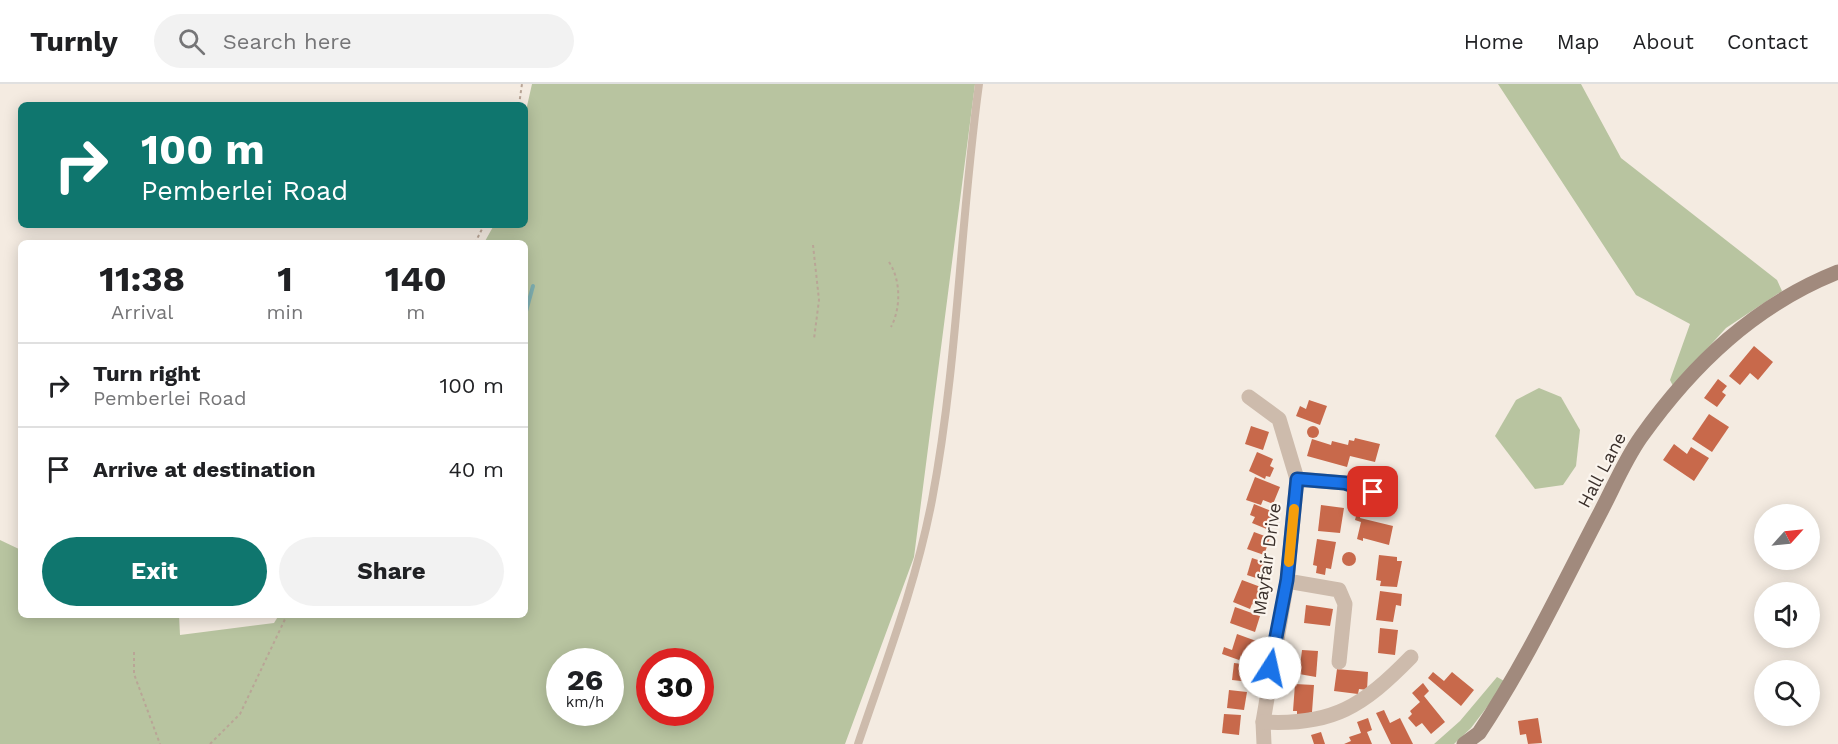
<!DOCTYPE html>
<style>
:root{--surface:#fff;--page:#f2f2f2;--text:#202124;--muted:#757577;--line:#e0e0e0;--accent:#0f766e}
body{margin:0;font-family:"Work Sans",sans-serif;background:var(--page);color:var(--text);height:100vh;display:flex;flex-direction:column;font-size:22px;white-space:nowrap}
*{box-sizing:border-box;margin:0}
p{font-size:20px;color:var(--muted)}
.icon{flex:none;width:33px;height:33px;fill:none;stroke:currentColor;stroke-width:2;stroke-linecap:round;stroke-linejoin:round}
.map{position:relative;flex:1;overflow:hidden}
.sheet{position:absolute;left:18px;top:156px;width:510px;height:378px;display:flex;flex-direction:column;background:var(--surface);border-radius:9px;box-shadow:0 3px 15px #0003}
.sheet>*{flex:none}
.hud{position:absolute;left:18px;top:18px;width:510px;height:126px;border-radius:9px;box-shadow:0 3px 15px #0003;background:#0f766e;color:#fff;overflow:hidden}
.needle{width:39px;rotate:63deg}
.fabs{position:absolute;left:1754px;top:420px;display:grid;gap:12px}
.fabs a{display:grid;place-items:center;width:66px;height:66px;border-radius:50%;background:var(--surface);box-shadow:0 3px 15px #0003;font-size:30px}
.speed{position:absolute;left:546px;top:564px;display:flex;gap:12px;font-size:30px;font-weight:700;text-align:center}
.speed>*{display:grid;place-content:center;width:78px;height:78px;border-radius:50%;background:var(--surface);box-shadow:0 3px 15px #0003;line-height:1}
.speed small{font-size:15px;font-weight:400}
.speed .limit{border:9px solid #d22;background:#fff;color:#111}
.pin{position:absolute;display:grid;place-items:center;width:51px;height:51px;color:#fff;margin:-26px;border-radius:12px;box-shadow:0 3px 9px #0006}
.me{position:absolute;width:66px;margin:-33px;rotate:10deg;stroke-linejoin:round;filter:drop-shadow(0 0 4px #0008)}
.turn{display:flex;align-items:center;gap:21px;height:126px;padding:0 24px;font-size:27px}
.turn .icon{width:78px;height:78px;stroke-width:2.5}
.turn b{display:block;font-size:42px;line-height:51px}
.eta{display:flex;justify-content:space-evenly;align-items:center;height:102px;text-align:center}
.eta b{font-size:36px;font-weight:700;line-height:42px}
.primary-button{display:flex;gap:12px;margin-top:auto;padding:12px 24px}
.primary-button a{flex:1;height:69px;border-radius:36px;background:var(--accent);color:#fff;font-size:24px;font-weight:700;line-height:69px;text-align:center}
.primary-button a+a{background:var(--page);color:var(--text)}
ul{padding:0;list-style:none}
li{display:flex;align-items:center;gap:18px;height:84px;padding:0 24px;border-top:2px solid var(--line)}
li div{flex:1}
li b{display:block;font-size:22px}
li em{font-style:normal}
header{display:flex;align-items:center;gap:36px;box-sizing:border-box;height:84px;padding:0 30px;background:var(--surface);border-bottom:2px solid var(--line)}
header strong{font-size:28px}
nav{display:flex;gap:33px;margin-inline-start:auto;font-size:21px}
.search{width:420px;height:54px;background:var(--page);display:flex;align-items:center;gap:15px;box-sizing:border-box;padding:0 21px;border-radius:33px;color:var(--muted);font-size:22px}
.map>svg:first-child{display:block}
.green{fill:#b8c4a0;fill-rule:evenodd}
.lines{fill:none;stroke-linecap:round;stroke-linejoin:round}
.stream{stroke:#7fb0b2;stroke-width:4}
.building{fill:#c8694b}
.path{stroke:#b9a596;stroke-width:2;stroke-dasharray:3 3;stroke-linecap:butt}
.lane{stroke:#cdbbac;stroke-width:8}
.street{stroke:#cdbbac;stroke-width:15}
.secondary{stroke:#a18a7d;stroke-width:15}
.route-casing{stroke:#114b97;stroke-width:15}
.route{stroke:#1a73e8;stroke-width:10}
.slow{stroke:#f59e0b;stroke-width:10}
.labels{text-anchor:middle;stroke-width:4.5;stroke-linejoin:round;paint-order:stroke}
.street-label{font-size:18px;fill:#3b302b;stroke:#fbf5ee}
</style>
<header>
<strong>Turnly</strong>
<div class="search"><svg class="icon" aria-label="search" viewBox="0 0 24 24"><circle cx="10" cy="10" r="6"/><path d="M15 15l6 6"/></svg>Search here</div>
<nav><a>Home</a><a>Map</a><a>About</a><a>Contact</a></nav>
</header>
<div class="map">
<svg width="1838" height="660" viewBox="0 0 1838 660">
<rect width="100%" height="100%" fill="#f4ebe1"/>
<!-- green -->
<g class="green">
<path d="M 532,0 L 975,0 L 914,473 L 845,660 L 0,660 L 0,456 L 21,466 L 21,531 L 179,531 L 180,551 L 274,539 L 279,531 L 525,531 L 525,159 L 484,159 L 494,141 L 525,141 L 525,31 ZM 560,578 L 610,578 L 610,628 L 560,628 ZM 650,578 L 700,578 L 700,628 L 650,628 Z"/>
<polygon points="1498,0 1581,0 1621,74 1777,196 1782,207 1726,244 1673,302 1670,296 1690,240 1636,211"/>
<polygon points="1539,304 1561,313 1580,346 1576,382 1563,401 1535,405 1495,352 1516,316"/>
<polygon points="1497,593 1506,598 1471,644 1454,660 1434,660 1460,637"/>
</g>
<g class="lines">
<!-- stream -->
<polyline class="stream" points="525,231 533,202"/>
</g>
<!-- building -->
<g class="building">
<polygon points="1754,262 1773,278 1758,296 1750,289 1740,301 1729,292"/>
<polygon points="1718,295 1727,302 1722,308 1726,311 1717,323 1704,314"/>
<polygon points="1309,316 1327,322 1320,341 1296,332 1300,322 1306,325"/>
<polygon points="1709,330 1729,343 1712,368 1692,355"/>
<circle cx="1313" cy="348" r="6"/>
<polygon points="1251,342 1269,348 1263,366 1245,360"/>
<polygon points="1355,354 1380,360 1375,378 1350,372 1347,383 1307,372 1312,355 1331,361 1332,357 1348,361 1349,356 1354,357"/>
<polygon points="1674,360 1687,370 1691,363 1709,374 1694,397 1663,376"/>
<polygon points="1257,368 1273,375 1270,382 1274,384 1270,393 1266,392 1265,395 1249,387"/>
<polygon points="1255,393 1280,403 1273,420 1263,416 1261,421 1246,416"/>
<polygon points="1254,420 1276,429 1269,446 1252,439 1255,433 1250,431"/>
<polygon points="1321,421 1344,424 1340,449 1318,447"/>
<polygon points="1358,424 1362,425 1360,434 1393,442 1389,461 1363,454 1363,457 1357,455 1361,438 1355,436"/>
<polygon points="1254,448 1270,454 1264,471 1247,465"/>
<polygon points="1317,455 1336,458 1331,485 1326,484 1325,491 1316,489 1317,482 1313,481"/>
<circle cx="1349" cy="475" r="7"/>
<polygon points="1379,471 1397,473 1397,477 1402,477 1397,503 1380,502 1381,497 1376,496"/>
<polygon points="1252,474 1270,480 1265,497 1247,491"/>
<polygon points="1242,496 1266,505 1258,523 1252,520 1250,525 1233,518"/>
<polygon points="1380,507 1402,510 1401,522 1396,521 1393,538 1376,536"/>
<polygon points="1306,521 1333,525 1330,542 1304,539"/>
<polygon points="1235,523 1260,532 1255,548 1230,539"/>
<polygon points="1380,544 1398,546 1395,571 1378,569"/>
<polygon points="1237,550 1259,558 1253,576 1241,572 1239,576 1222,570 1224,563 1232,566"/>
<polygon points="1302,566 1318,567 1316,593 1299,590"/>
<polygon points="1234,579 1251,581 1250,598 1232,596"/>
<polygon points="1337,585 1368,588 1367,606 1359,605 1358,610 1334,607"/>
<polygon points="1433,588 1444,597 1452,588 1474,606 1461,622 1428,594"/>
<polygon points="1423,599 1429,607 1424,612 1445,638 1431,650 1422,639 1416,643 1408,634 1412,630 1410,627 1420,618 1412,609"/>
<polygon points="1295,600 1314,601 1312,628 1297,633 1297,627 1293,627"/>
<polygon points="1229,606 1247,608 1244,626 1227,624"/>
<polygon points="1384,626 1390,639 1400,634 1413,660 1391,660 1376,629"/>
<polygon points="1224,630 1241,631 1239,651 1222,649"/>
<polygon points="1368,634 1372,646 1367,648 1372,660 1344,660 1351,657 1349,653 1361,649 1357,638"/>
<polygon points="1538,634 1542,659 1528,660 1526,650 1520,651 1518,637"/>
<polygon points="1321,648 1325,660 1314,660 1311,651"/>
</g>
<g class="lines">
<!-- path -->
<g class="path">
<polyline points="519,21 522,0"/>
<polyline points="475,159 484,141"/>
<polyline points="813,161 819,216 814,255"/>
<path d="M 889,178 C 901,196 901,224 891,243"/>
<polyline points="134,568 134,590 160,660"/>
<polyline points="210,660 240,630 287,531"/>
</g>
<!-- lane -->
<path class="lane" d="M 858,660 C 885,580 916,500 932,416 C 958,279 960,138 979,0"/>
<!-- street -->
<g class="street">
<polyline points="1249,313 1279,335 1297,395 1287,497 1263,638 1264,660"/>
<polyline points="1297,395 1345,399 1373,408"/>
<polyline points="1287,497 1339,506 1345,520 1339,578"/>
<path d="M 1263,638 C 1333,642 1363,622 1411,573"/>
</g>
<!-- secondary -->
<path class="secondary" d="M 1464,660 L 1479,649 C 1525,580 1560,506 1598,433 C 1612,407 1624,377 1641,353 C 1693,280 1755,221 1838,188"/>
</g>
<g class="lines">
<!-- route casing -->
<g class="route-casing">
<polyline id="route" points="1270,584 1287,496 1297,395 1345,399 1373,408"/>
</g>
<!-- route -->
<use href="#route" class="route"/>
<!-- slow -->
<polyline class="slow" points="1289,478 1294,425"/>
</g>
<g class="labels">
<!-- street labels -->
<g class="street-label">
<text transform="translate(1602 386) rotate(-62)" y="6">Hall Lane</text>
<text transform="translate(1267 475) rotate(-82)" y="6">Mayfair Drive</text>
</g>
</g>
</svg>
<div class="fabs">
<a><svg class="needle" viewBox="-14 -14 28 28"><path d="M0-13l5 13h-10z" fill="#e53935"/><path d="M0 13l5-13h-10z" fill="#757577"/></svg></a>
<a><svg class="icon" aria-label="sound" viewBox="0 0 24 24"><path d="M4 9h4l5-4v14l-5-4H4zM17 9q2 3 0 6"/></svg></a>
<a><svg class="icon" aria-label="search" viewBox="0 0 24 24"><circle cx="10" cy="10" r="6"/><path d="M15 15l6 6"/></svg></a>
</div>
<div class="speed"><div>26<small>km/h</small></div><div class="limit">30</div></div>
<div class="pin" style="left:1373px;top:408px;background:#d93025"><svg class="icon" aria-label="arrive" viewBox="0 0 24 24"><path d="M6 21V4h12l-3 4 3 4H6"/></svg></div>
<svg class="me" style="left:1270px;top:584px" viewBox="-20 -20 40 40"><circle r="19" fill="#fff"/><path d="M0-13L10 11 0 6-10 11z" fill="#1a73e8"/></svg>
<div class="hud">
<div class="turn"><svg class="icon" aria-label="right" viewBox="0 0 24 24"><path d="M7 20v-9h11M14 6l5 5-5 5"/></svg><div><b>100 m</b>Pemberlei Road</div></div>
</div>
<section class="sheet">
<div class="eta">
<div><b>11:38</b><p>Arrival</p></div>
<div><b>1</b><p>min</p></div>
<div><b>140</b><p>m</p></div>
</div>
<ul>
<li><svg class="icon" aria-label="right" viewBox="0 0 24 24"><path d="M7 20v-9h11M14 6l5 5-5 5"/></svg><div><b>Turn right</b><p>Pemberlei Road</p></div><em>100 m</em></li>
<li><svg class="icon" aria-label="arrive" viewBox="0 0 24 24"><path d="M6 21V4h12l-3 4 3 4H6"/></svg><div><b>Arrive at destination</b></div><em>40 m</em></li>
</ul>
<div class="primary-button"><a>Exit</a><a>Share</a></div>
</section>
</div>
